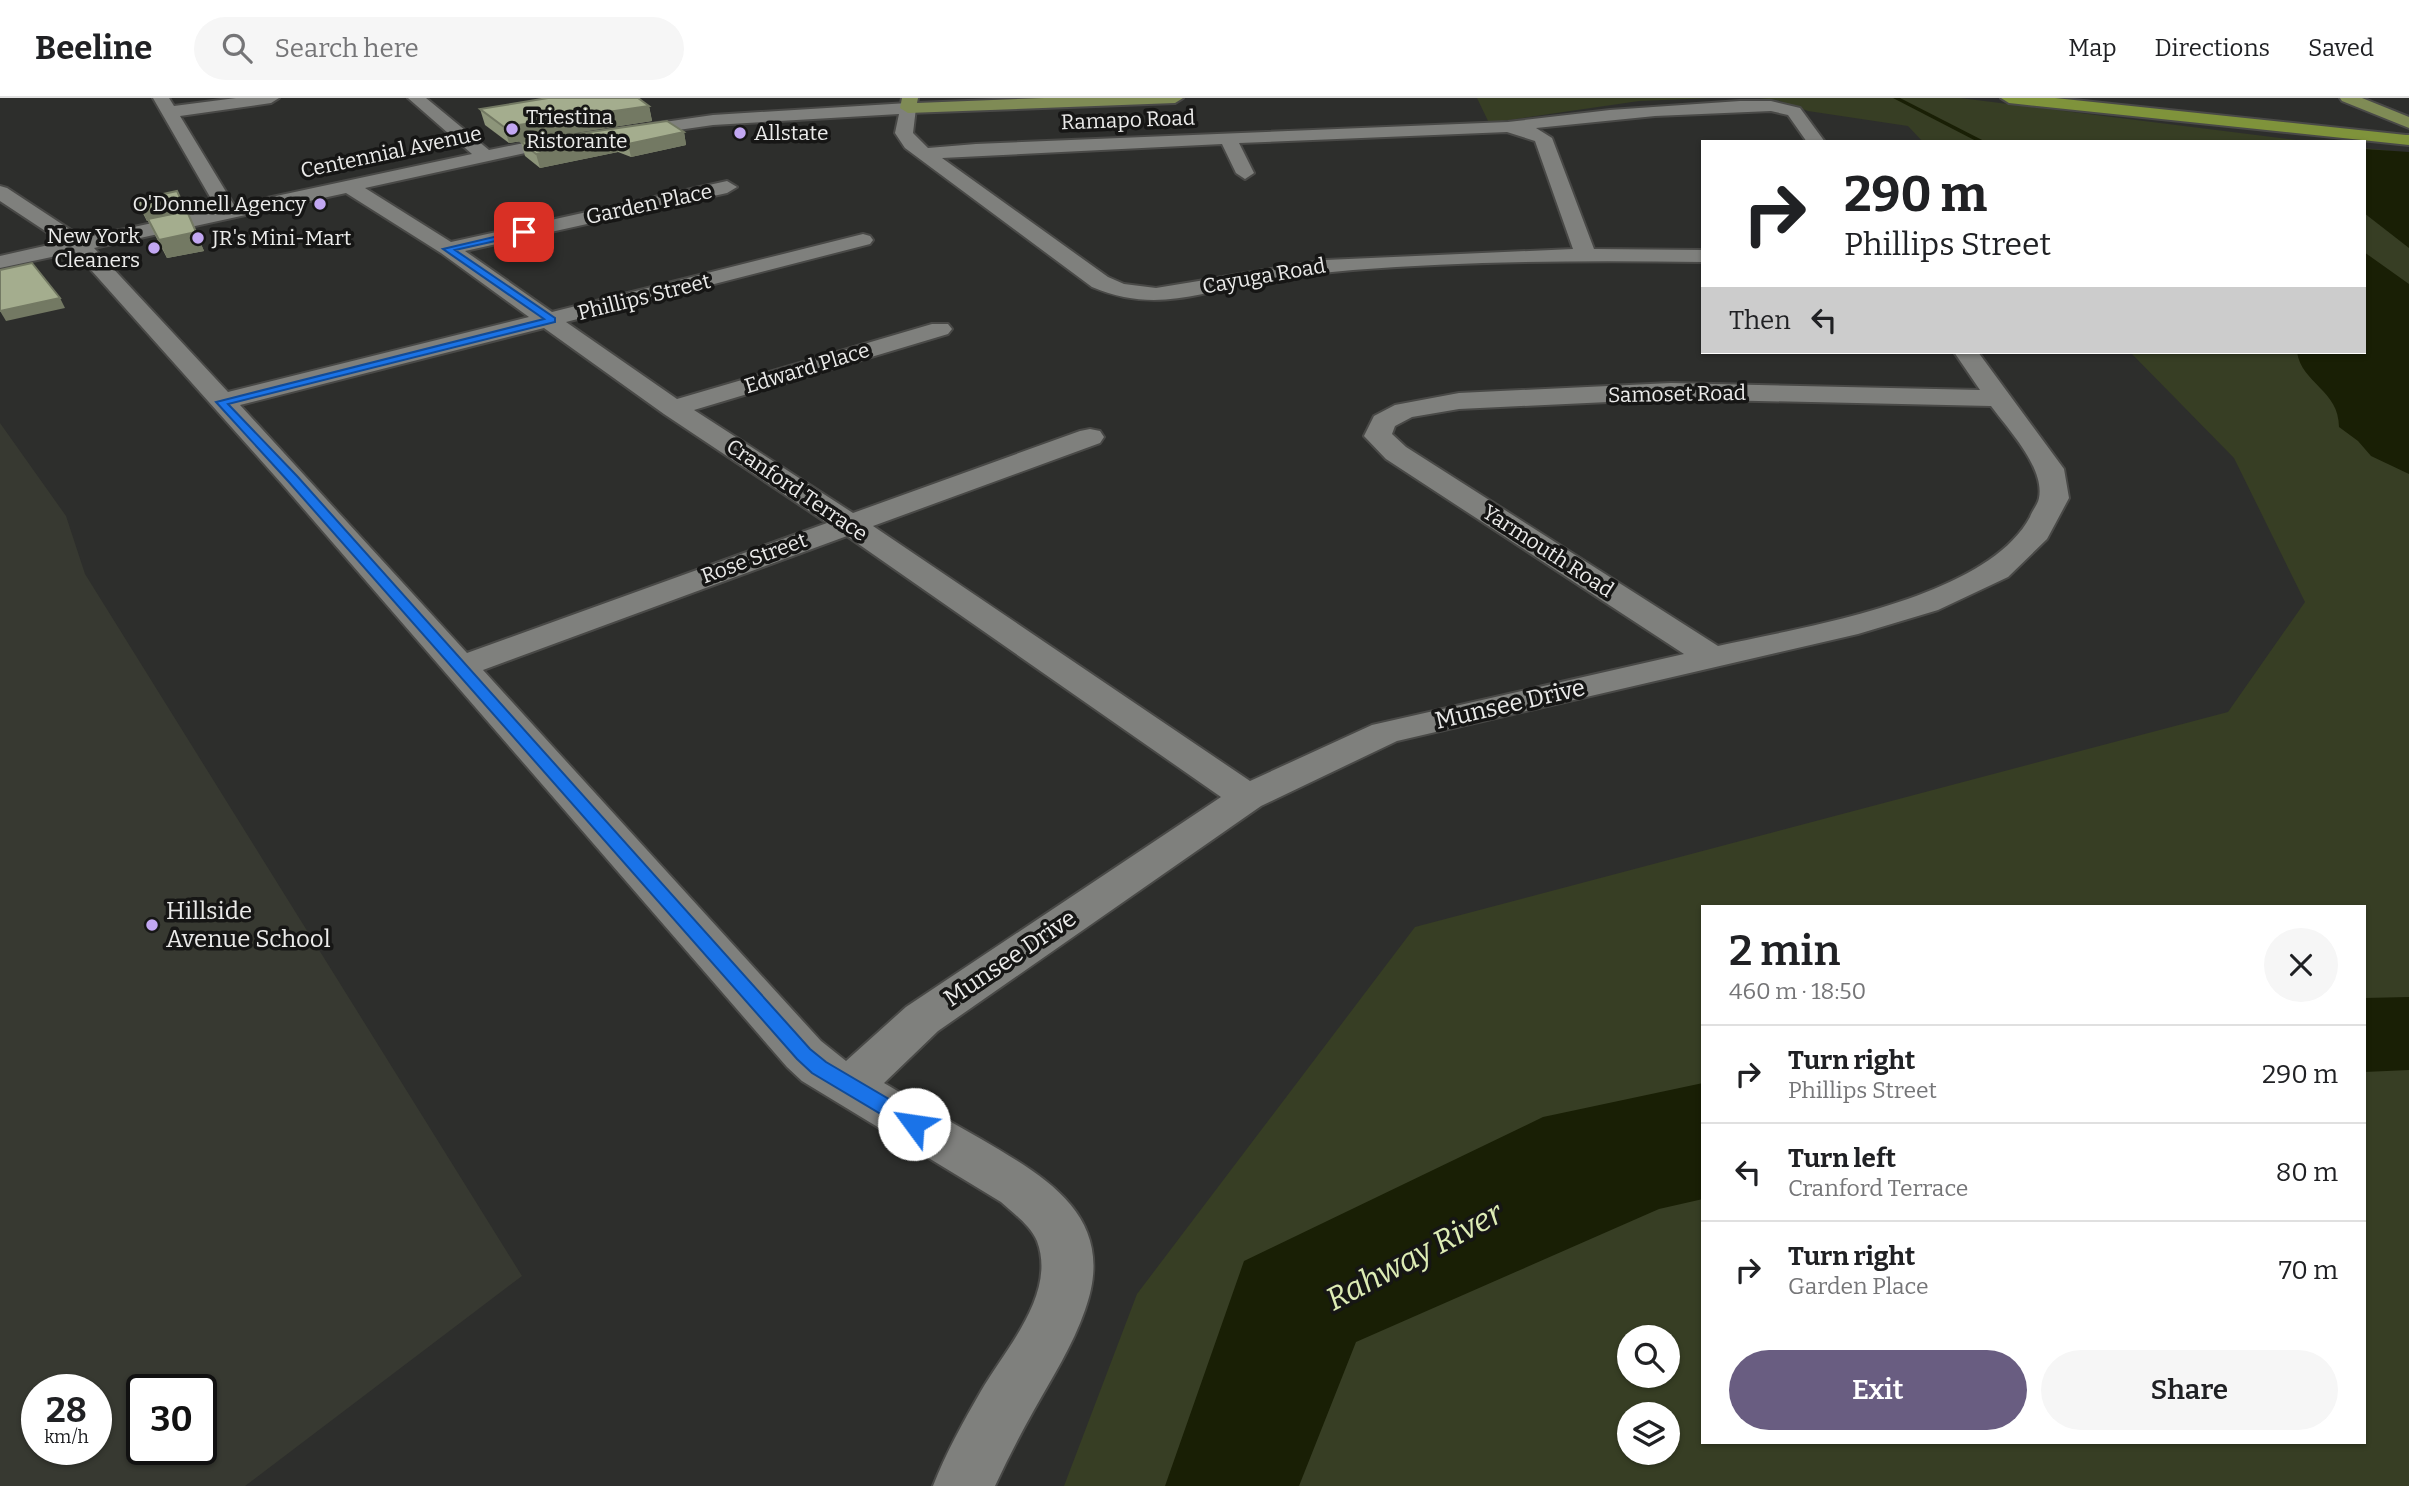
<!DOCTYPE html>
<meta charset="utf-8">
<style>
:root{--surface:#fff;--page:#f6f6f6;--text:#202124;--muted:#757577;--line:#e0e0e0;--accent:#695d81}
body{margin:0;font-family:Bitter,serif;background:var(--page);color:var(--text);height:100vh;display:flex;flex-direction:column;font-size:26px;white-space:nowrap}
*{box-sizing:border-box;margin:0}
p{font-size:23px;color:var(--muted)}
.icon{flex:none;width:38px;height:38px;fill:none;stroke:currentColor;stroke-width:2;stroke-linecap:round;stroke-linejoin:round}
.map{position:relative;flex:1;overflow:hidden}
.panel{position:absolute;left:1701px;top:807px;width:665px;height:539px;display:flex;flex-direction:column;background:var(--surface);border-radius:0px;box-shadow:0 2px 5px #0004}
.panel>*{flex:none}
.hud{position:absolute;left:1701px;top:42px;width:665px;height:214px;border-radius:0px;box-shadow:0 2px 5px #0004;background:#fff;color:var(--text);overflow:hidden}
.controls{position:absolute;left:1617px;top:1227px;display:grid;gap:14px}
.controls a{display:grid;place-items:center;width:63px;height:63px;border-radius:50%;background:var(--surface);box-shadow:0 2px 5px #0004;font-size:35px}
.speed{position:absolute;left:21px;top:1276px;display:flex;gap:14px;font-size:35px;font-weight:700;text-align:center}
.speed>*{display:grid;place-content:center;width:91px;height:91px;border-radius:50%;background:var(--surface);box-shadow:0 2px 5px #0004;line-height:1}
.speed small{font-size:18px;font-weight:400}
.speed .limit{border:4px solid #111;border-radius:10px;background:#fff;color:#111}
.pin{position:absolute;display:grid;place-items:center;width:60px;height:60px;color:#fff;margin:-30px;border-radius:14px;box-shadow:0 4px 10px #0006}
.me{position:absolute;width:77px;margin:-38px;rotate:301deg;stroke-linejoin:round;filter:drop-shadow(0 0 5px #0008)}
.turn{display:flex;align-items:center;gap:24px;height:147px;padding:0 28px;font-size:32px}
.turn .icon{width:91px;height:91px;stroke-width:2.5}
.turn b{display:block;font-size:49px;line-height:60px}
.then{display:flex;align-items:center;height:66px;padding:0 28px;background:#0003;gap:14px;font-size:26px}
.round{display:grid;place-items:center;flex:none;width:74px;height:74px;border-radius:37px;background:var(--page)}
.summary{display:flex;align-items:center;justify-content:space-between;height:119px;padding:0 28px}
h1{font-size:42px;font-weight:600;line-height:52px}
.primary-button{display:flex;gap:14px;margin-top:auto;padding:14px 28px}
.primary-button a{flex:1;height:80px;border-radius:42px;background:var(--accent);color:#fff;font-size:28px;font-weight:600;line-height:80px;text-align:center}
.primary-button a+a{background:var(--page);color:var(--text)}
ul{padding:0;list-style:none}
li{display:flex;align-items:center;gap:21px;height:98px;padding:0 28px;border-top:2px solid var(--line)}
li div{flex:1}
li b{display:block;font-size:26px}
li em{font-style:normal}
header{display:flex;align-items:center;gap:42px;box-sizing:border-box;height:98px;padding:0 35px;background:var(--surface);border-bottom:2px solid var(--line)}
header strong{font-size:33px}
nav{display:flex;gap:38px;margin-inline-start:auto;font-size:24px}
.search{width:490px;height:63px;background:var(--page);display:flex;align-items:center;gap:18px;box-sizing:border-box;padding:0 24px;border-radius:38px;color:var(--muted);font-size:26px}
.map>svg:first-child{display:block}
.built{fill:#373931;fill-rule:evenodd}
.green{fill:#373e24;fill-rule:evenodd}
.water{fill:#191f05}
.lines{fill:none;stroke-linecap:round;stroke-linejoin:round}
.stream{fill:#191f05;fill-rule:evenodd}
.minor-casing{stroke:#494947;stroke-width:4}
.major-casing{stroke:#494947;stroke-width:4}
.highway-casing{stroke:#494947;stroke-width:4}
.minor{fill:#7f807d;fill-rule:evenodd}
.major{fill:#7f8b55;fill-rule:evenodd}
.highway{fill:#7f933b;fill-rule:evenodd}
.wall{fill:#8d957a}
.shaded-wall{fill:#737963}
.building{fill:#a4ad8e;stroke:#737963;stroke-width:2}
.route{fill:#1a73e8;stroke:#114b97;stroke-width:2}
.poi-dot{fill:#c2a7f2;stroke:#161615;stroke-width:2.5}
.labels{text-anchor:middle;stroke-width:7;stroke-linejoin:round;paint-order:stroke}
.far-poi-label{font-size:21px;fill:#ebebea;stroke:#161615;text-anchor:start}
.far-street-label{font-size:21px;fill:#ebebea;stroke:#161615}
.street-label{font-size:24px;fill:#ebebea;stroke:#161615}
.poi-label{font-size:24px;fill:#ebebea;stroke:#161615;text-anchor:start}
.near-water-label{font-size:32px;font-style:italic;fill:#ddecb5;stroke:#161615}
</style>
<header>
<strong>Beeline</strong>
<div class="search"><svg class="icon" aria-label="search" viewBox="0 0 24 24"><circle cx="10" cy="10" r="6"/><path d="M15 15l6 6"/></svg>Search here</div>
<nav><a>Map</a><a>Directions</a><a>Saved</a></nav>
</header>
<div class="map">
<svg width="2409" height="1388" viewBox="0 0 2409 1388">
<rect width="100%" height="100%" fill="#2d2e2c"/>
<!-- built -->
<path class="built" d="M 0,325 L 66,418 L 85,476 L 522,1178 L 245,1388 L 0,1388 ZM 37,1292 L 96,1292 L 96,1351 L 37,1351 ZM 142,1292 L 201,1292 L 201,1351 L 142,1351 Z"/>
<!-- green -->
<g class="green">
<polygon points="1477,0 1712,0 1639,3 1489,25"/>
<polygon points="1759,0 1960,0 2313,44 1923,44 1908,28 1808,13 1777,2"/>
<path d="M 2364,50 L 2409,55 L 2409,1388 L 1064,1388 L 1137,1196 L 1415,829 L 2228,614 L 2305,504 L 2234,360 L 2130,254 L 2364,254 ZM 1703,808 L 2364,808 L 2364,1344 L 1703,1344 ZM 1629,1239 L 1668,1239 L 1668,1278 L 1629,1278 ZM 1629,1316 L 1668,1316 L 1668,1354 L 1629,1354 Z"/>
</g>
<!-- water -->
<g class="water">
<polygon points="2364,51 2409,54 2409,150 2364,115"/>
<path d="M 2364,154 L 2409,186 L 2409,376 L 2371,358 L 2358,343 L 2339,329 C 2339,292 2302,286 2297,254 L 2364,254 Z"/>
<polygon points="2409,899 2409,972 2364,974 2364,900"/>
<polygon points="1703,985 1703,1101 1659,1111 1356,1244 1299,1388 1165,1388 1244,1163 1543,1019"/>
</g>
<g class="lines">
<!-- stream -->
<polygon class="stream" points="1893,0 1900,0 1986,44 1978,44"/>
<!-- minor casing -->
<g class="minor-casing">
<path id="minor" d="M 153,0 L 169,0 L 174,8 L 236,0 L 279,0 L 271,5 L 180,18 L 234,107 L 472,56 L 408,0 L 426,0 L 489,52 L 539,42 L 713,17 L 908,5 L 916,10 L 913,35 L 928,50 L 976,46 L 1508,24 L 1610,12 L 1740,3 L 1771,3 L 1800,10 L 1825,44 L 1807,44 L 1788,17 L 1771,13 L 1655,18 L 1536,30 L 1552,40 L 1594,151 L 1703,152 L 1703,164 C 1586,162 1469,163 1353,172 C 1319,175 1286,179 1253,185 C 1194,197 1151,214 1092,189 L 905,50 L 895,35 L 899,16 L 713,27 L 539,52 L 365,90 L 451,144 L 727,83 L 737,89 L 727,95 L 465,153 L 552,214 L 863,136 L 870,138 L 873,142 L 870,146 L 566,224 L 677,301 L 932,226 L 948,226 L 952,231 L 948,236 L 694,312 L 853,415 L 1080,333 L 1090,331 L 1100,333 L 1104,339 L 1100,345 L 873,428 L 1250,683 L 1372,627 L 1684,556 L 1386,361 L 1364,338 L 1374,318 L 1395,307 L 1459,295 L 1671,285 L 1980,292 L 1954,254 L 1978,254 L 2064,371 L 2069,400 L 2047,441 L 2008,479 L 1938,512 L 1858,536 L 1397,643 L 1261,708 L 938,933 L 884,985 C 916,1004 949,1023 981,1041 C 1049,1081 1118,1120 1085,1212 C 1073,1247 1052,1280 1034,1312 C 1020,1337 1007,1362 995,1388 L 933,1388 C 946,1355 963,1324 981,1293 C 1005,1251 1057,1196 1037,1143 C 1030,1127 1013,1115 1001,1104 L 802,983 L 787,969 L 282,386 L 75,154 L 0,170 L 0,158 L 62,144 L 0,103 L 0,88 L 7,90 L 83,140 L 217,111 ZM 1507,34 L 1535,43 L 1573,151 L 1326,162 L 1156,190 L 1124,186 L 1108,179 L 942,60 L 1222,46 L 1236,75 L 1245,81 L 1254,75 L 1239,45 ZM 346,95 L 441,155 L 529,219 L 228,294 L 94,150 ZM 544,230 L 664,316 L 827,425 L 467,555 L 240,307 ZM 1671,301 L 1991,308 C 2008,331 2045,370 2039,400 C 2038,406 2032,413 2030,419 C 1986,501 1803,529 1718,548 L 1406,349 L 1392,336 L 1395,328 L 1412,319 L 1459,311 ZM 847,438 L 1221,699 L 906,909 L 846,963 L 821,943 L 483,572 Z"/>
</g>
<!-- major casing -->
<g class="major-casing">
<g id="major">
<polygon points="902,0 918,0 917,5 1044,0 1183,0 1175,5 908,15 900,10"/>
<polygon points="2340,0 2362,0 2409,19 2409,30 2342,3"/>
</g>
</g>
<!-- highway casing -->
<g class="highway-casing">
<polygon id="highway" points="2001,0 2055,0 2406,37 2409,37 2409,47 2009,5"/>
</g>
<!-- minor -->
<use href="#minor" class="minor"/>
<!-- major -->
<use href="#major" class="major"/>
<!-- highway -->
<use href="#highway" class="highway"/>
</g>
<!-- wall -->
<g class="wall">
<polygon points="649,8 652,23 509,45 485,27 480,11"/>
<polygon points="684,34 686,47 631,59 618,54 540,70 525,58 521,44"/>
<polygon points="177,93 204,153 167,160 156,139 148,123 147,123 136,102"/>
</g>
<!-- shaded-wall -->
<g class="shaded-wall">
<polygon points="649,8 652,23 509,45 504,29"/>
<polygon points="684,34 686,47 631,59 628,46"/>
<polygon points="615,40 618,54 540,70 536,56"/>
<polygon points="183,106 187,115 147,123 143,114"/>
<polygon points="196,134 204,153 167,160 159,142"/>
<polygon points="60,200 65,210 6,223 0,213"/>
</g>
<!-- building -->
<g class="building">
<polygon points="548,0 638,0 649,8 504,29 480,11"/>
<polygon points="667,23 684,34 628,46 615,40 536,56 521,44"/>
<polygon points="177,93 183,106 143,114 136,102"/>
<polygon points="187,113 196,134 159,142 148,121"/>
<polygon points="32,165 60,200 0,213 0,172"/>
</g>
<!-- route -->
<polygon class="route" points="524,132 527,136 455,152 555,220 555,224 228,306 297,378 810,951 826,964 921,1020 924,1026 921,1031 914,1034 906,1031 812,975 797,961 288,383 216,304 544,221 443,151"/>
<!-- markers -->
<g class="poi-dot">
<circle cx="512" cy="31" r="7"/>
<circle cx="740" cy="35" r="7"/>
<circle cx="320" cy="106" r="7"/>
<circle cx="198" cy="140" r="7"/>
<circle cx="154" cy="150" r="7"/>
<circle cx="152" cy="827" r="7"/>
</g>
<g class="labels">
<!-- far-poi labels -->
<g class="far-poi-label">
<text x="526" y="26">Triestina<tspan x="526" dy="24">Ristorante</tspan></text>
<text x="754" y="42">Allstate</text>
<text x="306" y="113" text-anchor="end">O'Donnell Agency</text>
<text x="140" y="145" text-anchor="end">New York<tspan x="140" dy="24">Cleaners</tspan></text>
<text x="212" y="147">JR's Mini-Mart</text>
</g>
<!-- far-street labels -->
<g class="far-street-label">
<text transform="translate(1128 22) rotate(-2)" y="7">Ramapo Road</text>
<text transform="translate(391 54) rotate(-12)" y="7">Centennial Avenue</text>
<text transform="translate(649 106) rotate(-12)" y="7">Garden Place</text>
<text transform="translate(1264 178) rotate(-10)" y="7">Cayuga Road</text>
<text transform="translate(644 199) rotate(-14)" y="7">Phillips Street</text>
<text transform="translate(807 270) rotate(-17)" y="7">Edward Place</text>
<text transform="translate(1677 296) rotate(-1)" y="7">Samoset Road</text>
<text transform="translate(797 392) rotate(34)" y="7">Cranford Terrace</text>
<text transform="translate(1548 453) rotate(33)" y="7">Yarmouth Road</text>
<text transform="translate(754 460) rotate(-20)" y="7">Rose Street</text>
</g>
<!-- street labels -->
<g class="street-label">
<text transform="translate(1510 606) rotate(-13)" y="8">Munsee Drive</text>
<text transform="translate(1010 860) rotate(-34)" y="8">Munsee Drive</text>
</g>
<!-- poi labels -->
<g class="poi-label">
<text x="166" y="821">Hillside<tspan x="166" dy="28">Avenue School</tspan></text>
</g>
<!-- near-water labels -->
<g class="near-water-label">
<text transform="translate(1414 1158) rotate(-28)" y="11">Rahway River</text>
</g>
</g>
</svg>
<div class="controls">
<a><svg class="icon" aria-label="search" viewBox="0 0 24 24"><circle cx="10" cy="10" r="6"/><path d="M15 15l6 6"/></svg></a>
<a><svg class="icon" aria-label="layers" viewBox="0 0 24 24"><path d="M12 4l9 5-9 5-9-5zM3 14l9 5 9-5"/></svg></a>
</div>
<div class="speed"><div>28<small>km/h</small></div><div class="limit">30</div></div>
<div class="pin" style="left:524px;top:134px;background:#d93025"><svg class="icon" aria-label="arrive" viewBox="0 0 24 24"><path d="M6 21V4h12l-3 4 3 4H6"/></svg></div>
<svg class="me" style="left:914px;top:1026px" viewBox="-20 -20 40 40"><circle r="19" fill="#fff"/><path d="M0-13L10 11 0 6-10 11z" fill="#1a73e8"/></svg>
<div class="hud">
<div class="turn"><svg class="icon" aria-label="right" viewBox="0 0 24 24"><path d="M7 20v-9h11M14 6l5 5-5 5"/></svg><div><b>290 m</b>Phillips Street</div></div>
<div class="then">Then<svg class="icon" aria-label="left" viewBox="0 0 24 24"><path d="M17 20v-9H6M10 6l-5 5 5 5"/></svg></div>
</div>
<section class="panel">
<div class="summary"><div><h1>2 min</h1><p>460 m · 18:50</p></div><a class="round"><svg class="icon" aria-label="close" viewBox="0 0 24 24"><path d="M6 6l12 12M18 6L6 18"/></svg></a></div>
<ul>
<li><svg class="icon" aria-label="right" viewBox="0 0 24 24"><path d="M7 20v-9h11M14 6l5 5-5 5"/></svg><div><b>Turn right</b><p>Phillips Street</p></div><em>290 m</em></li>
<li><svg class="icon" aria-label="left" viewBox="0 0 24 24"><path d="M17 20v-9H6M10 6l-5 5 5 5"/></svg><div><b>Turn left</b><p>Cranford Terrace</p></div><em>80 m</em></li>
<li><svg class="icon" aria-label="right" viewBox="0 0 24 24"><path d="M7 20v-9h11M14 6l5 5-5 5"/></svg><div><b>Turn right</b><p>Garden Place</p></div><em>70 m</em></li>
</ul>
<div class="primary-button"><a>Exit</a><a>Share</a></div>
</section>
</div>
